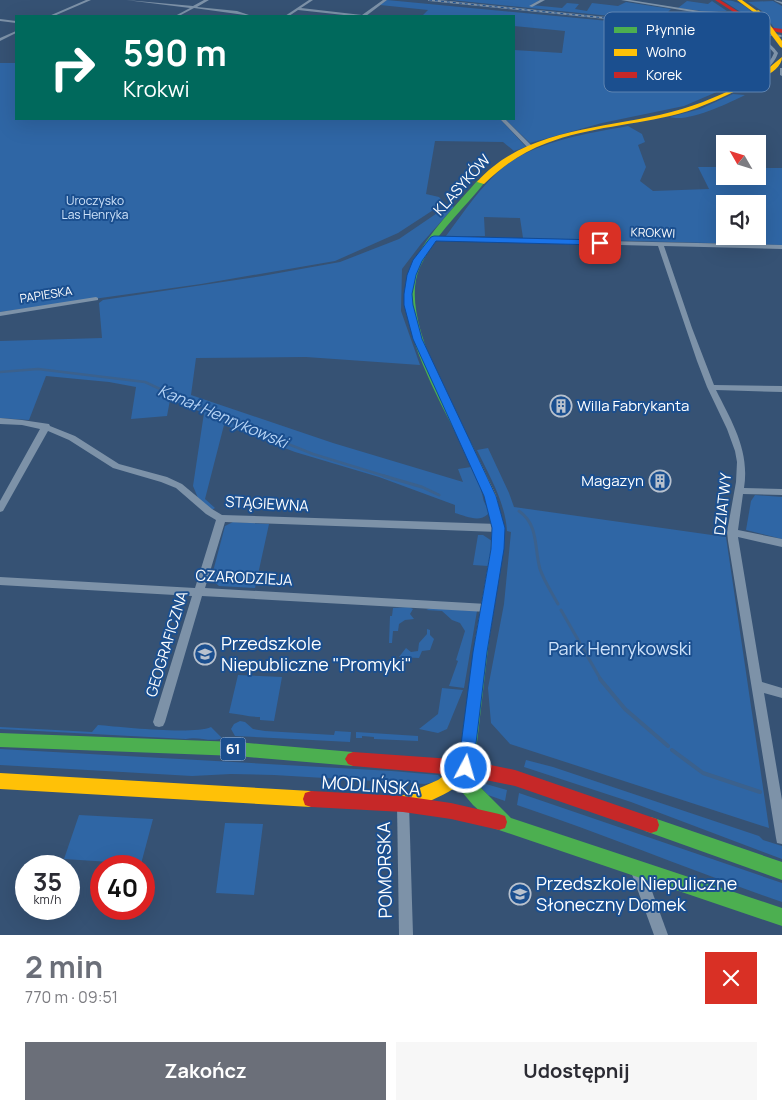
<!DOCTYPE html>
<html lang="pl">
<meta charset="utf-8">
<style>
:root{--surface:#fff;--page:#f7f7f7;--text:#2b2b33;--muted:#7c7c81;--accent:#6b6f79}
body{margin:0;font-family:Manrope,sans-serif;background:var(--page);color:var(--text);height:100vh;display:flex;flex-direction:column;font-size:19px;white-space:nowrap}
*{box-sizing:border-box;margin:0}
p{font-size:16px;color:var(--muted)}
.icon{flex:none;width:28px;height:28px;fill:none;stroke:currentColor;stroke-width:2;stroke-linecap:round;stroke-linejoin:round}
.map{position:relative;height:935px;overflow:hidden}
.details{display:flex;flex-direction:column;background:var(--surface);flex:1}
.details>*{flex:none}
.banner{position:absolute;left:15px;top:15px;width:500px;height:105px;border-radius:0px;box-shadow:0 5px 20px #0002;background:#00695c;color:#fff;overflow:hidden}
.needle{width:32px;rotate:309deg}
.fabs{position:absolute;left:716px;top:135px;display:grid;gap:10px}
.fabs a{display:grid;place-items:center;width:50px;height:50px;border-radius:0px;background:var(--surface);box-shadow:0 5px 20px #0002;font-size:25px}
.speed{position:absolute;left:15px;top:855px;display:flex;gap:10px;font-size:25px;font-weight:700;text-align:center}
.speed>*{display:grid;place-content:center;width:65px;height:65px;border-radius:50%;background:var(--surface);box-shadow:0 5px 20px #0002;line-height:1}
.speed small{font-size:12px;font-weight:400}
.speed .limit{border:8px solid #d22;background:#fff;color:#111}
.pin{position:absolute;display:grid;place-items:center;width:42px;height:42px;color:#fff;margin:-21px;border-radius:10px;box-shadow:0 2px 8px #0006}
.me{position:absolute;width:55px;margin:-28px;rotate:6deg;stroke-linejoin:round;filter:drop-shadow(0 0 4px #0008)}
.turn{display:flex;align-items:center;gap:18px;height:105px;padding:0 25px;font-size:22px}
.turn .icon{width:65px;height:65px;stroke-width:2.5}
.turn b{display:block;font-size:35px;line-height:42px}
.round{display:grid;place-items:center;flex:none;width:52px;height:52px;border-radius:0px;background:var(--page)}
.headline{display:flex;align-items:center;justify-content:space-between;height:85px;padding:0 25px}
h1{font-size:30px;font-weight:700;line-height:38px;color:var(--accent)}
.action{display:flex;gap:10px;margin-top:auto;padding:10px 25px}
.action a{flex:1;height:58px;border-radius:0px;background:var(--accent);color:#fff;font-size:20px;font-weight:700;line-height:58px;text-align:center}
.action a+a{background:var(--page);color:var(--text)}
.map>svg:first-child{display:block}
.green{fill:#2f66a5;fill-rule:evenodd}
.lines{fill:none;stroke-linecap:round;stroke-linejoin:round}
.stream-far2{stroke:#3b618d;stroke-width:2.5}
.stream-far1{stroke:#3b618d;stroke-width:3}
.stream{stroke:#3b618d;stroke-width:4}
.street{fill:#7d92a8;fill-rule:evenodd}
.fast{fill:#4caf50;fill-rule:evenodd}
.slow{fill:#ffc107;fill-rule:evenodd}
.jam{fill:#c62828;fill-rule:evenodd}
.rail-casing{stroke:#7e92a7;stroke-width:2}
.rail{stroke:#1b4f8f;stroke-width:1;stroke-dasharray:3;stroke-linecap:butt}
.slow-bridge{stroke:#ffc107;stroke-width:5}
.route{fill:#1a73e8;stroke:#114b97}
.labels{text-anchor:middle;stroke-width:4;stroke-linejoin:round;paint-order:stroke}
.far-park-label{font-size:12px;fill:#cfe3fa;stroke:#1b4f8f}
.far-street-label{font-size:12px;fill:#fff;stroke:#1b4f8f}
.shield{fill:#1b4f8f;stroke:#bbcadd;stroke-width:1}
.shield-label{font-size:14px;font-weight:bold;fill:#fff}
.street-label{font-size:15px;fill:#fff;stroke:#1b4f8f}
.poi-label{font-size:15px;fill:#fff;stroke:#1b4f8f;text-anchor:start}
.water-label{font-size:16px;font-style:italic;fill:#b5d3f5;stroke:#1b4f8f}
.near-poi-label{font-size:18px;fill:#fff;stroke:#1b4f8f;text-anchor:start}
.near-park-label{font-size:18px;fill:#cfe3fa;stroke:#1b4f8f}
.near-street-label{font-size:18px;fill:#fff;stroke:#1b4f8f}
.key{fill:#1b4f8f;stroke:#5f84b1;stroke-width:1}
.key-label{font-size:14px;fill:#fff}
</style>
<div class="map">
<svg width="782" height="935" viewBox="0 0 782 935">
<rect width="100%" height="100%" fill="#365274"/>
<!-- green -->
<g class="green">
<path d="M 387,0 L 725,32 C 738,38 782,43 757,68 L 741,64 L 740,66 L 749,68 C 731,78 716,78 695,77 L 694,79 L 700,81 L 698,83 L 719,91 L 684,106 L 602,123 L 530,143 L 505,119 L 514,119 L 514,50 L 562,53 L 565,31 L 514,26 L 514,16 L 422,16 L 428,10 L 380,5 Z"/>
<polygon points="451,0 540,0 531,5 562,8 567,3 579,4 575,9 587,11 592,3 618,6 626,2 671,9 667,13 665,19 686,21 691,12 733,15 752,25 733,27 758,30 740,29"/>
<path d="M 722,0 C 743,0 752,11 764,27 Z"/>
<polygon points="687,1 708,4 712,1 727,11 709,12 678,8"/>
<polygon points="773,1 782,6 782,30 775,29 762,11 748,2"/>
<polygon points="0,63 16,63 16,119 500,119 526,147 514,151 503,142 435,141 426,194 439,197 444,203 398,233 335,261 201,284 0,312"/>
<path d="M 733,94 L 745,95 C 729,103 687,123 670,117 L 700,109 Z"/>
<path d="M 628,126 L 642,134 L 645,142 L 638,145 L 646,167 L 640,181 L 653,191 L 709,189 L 698,167 L 725,167 L 725,176 L 758,176 L 758,168 L 782,168 L 782,245 L 523,238 L 520,218 L 484,217 L 485,236 L 446,236 C 464,212 482,184 505,166 C 540,140 586,134 628,126 ZM 725,204 L 758,204 L 758,236 L 725,236 Z"/>
<path d="M 449,205 L 454,207 L 421,244 L 402,269 L 401,311 L 420,365 L 306,357 L 196,358 L 191,395 L 333,443 L 463,482 L 458,469 L 471,467 C 476,477 481,487 483,498 C 484,505 489,507 488,514 C 479,523 466,516 455,513 L 455,505 L 379,477 L 295,452 L 224,425 L 205,499 L 215,508 L 210,511 L 198,498 L 193,486 L 204,413 L 170,400 L 167,416 L 131,419 L 136,387 L 109,382 L 46,376 L 29,420 L 0,418 L 0,341 L 102,338 L 99,303 L 103,300 L 262,276 L 340,262 L 399,239 Z"/>
<path d="M 488,448 L 509,493 L 514,507 L 726,537 L 769,828 L 510,744 L 491,723 L 488,688 L 504,604 L 511,532 L 507,531 C 505,502 490,477 477,450 Z"/>
<polygon points="755,495 782,497 782,539 746,530 751,501"/>
<polygon points="233,522 269,524 255,588 219,586 211,579 225,526"/>
<polygon points="478,535 483,535 492,541 488,566 473,565"/>
<polygon points="409,607 413,609 410,614 414,619 405,620 399,624 398,631 393,631 392,643 389,643 390,616 392,616 393,608"/>
<polygon points="431,608 477,611 464,688 449,686 458,661 456,660 465,631 460,623 452,620 442,611 426,610"/>
<polygon points="427,629 430,630 430,635 434,639 430,650 422,651 419,658 399,657 406,648 411,652 418,651 419,643 427,634"/>
<path d="M 238,675 L 282,677 L 274,721 L 260,720 L 260,717 C 249,717 240,714 229,713 Z"/>
<polygon points="442,688 463,690 447,729 438,733 419,729 438,714"/>
<polygon points="240,721 245,722 253,729 265,731 334,735 335,731 351,732 350,742 235,736 231,729 234,724"/>
<path d="M 98,725 C 121,727 193,735 211,727 L 222,738 C 212,743 198,736 186,739 L 0,729 L 0,727 L 92,732 Z"/>
<polygon points="356,732 418,736 418,741 374,739 374,737 362,736 362,738 356,738"/>
<polygon points="0,749 392,771 438,775 441,778 439,781 425,784 274,775 231,774 192,776 0,765"/>
<polygon points="526,760 553,767 759,836 763,840 782,846 782,859 631,802 524,767"/>
<polygon points="475,781 507,790 505,801 488,795"/>
<path d="M 519,793 L 782,883 L 782,902 C 693,871 606,835 517,805 Z"/>
<polygon points="79,815 153,819 141,864 64,859"/>
<polygon points="225,823 263,824 254,895 216,893"/>
</g>
<g class="lines">
<!-- stream-far2 -->
<polyline class="stream-far2" points="0,372 38,369 145,382 218,416 313,454 388,477"/>
<!-- stream-far1 -->
<g class="stream-far1">
<polyline points="384,476 422,487 439,495"/>
<path d="M 519,511 C 539,525 534,548 540,569 C 544,581 552,593 558,604"/>
<polyline points="561,610 601,680"/>
</g>
<!-- stream -->
<g class="stream">
<polyline points="600,679 625,709 668,746"/>
<polyline points="672,750 703,773 760,792"/>
</g>
<!-- street -->
<g class="street">
<polygon points="86,0 91,0 54,16 49,16"/>
<polygon points="126,0 193,6 204,0 209,0 197,7 237,11 252,16 194,8 179,16 175,16 190,8"/>
<polygon points="309,0 313,0 301,8 362,15 383,0 387,0 366,16 353,16 298,10 289,16 285,16"/>
<polygon points="540,0 545,0 532,7 529,6"/>
<polygon points="621,0 630,0 699,11 739,13 737,14 699,13"/>
<polygon points="774,0 782,2 782,4 775,1"/>
<polygon points="0,19 16,21 16,23 0,21"/>
<path d="M 720,30 C 742,30 764,34 778,53 C 770,77 742,77 721,83 L 723,86 L 736,89 L 736,91 L 719,88 L 716,81 C 736,76 766,75 774,53 C 760,35 742,34 721,32 Z"/>
<polygon points="16,31 16,33 0,41 0,38"/>
<polygon points="780,68 782,68 782,76 780,75"/>
<polygon points="500,119 505,119 533,147 533,149 529,149"/>
<path d="M 434,237 L 782,245 L 782,249 L 664,246 L 692,328 L 714,385 L 782,386 L 782,392 L 716,390 C 732,422 750,451 744,488 L 782,489 L 782,495 L 743,494 L 738,530 L 782,539 L 782,547 L 738,537 L 762,682 L 782,688 L 782,698 L 764,693 L 782,800 L 782,844 L 777,843 L 776,838 L 728,541 L 727,532 L 736,482 L 737,462 L 735,451 L 727,429 L 707,387 L 697,361 L 658,246 L 432,240 L 431,239 Z"/>
<polygon points="96,297 98,298 98,300 0,316 0,312"/>
<polygon points="0,418 22,420 49,424 50,426 75,436 119,464 167,477 182,484 212,509 222,515 498,524 501,525 503,528 501,531 498,532 225,522 205,588 487,604 491,605 492,608 491,611 487,612 202,596 165,722 163,726 159,727 155,726 153,722 192,596 0,585 0,577 195,588 216,520 206,514 176,488 161,482 113,468 69,440 48,431 3,511 0,512 0,501 40,429 22,425 0,424"/>
<polygon points="403,798 407,800 409,804 413,935 399,935 397,804 399,800"/>
<polygon points="637,862 642,864 668,935 654,935 630,869 632,864"/>
</g>
<!-- fast -->
<g class="fast">
<path d="M 478,180 L 485,182 C 463,210 435,234 420,267 C 398,315 451,401 472,445 L 467,449 L 462,445 C 441,403 394,322 408,276 C 418,244 456,205 478,180 Z"/>
<polygon points="482,634 487,636 489,640 474,768 476,783 511,818 782,908 782,926 493,828 491,821 473,805 462,792 458,768 475,640 477,636"/>
<polygon points="0,733 237,742 353,752 358,754 361,759 358,764 353,766 237,756 0,747"/>
<polygon points="651,817 782,862 782,880 645,831 643,825 645,819"/>
</g>
<!-- slow -->
<g class="slow">
<polygon points="737,0 742,0 760,13 756,14"/>
<path d="M 782,57 C 782,70 762,78 752,83 C 727,95 704,107 678,114 C 635,125 589,127 547,143 C 522,152 503,166 484,184 L 477,182 C 529,124 613,130 682,109 C 709,101 737,88 761,74 C 769,69 775,62 782,57 Z"/>
<polygon points="467,441 472,445 496,495 504,528 503,549 489,640 487,644 482,646 477,644 475,640 491,549 492,528 484,495 462,445"/>
<path d="M 466,760 L 471,763 L 474,768 C 465,789 425,803 405,811 L 399,809 L 397,803 L 399,797 L 438,780 L 461,763 Z"/>
<polygon points="0,773 311,791 317,793 319,799 317,805 311,807 0,789"/>
</g>
<!-- jam -->
<g class="jam">
<polygon points="715,0 720,0 761,26 782,29 782,33 758,28"/>
<polygon points="353,752 466,760 515,770 651,817 657,819 659,825 657,831 651,833 515,786 466,776 353,766 348,764 345,759 348,754"/>
<polygon points="311,791 403,796 451,803 499,814 505,816 507,822 505,828 499,830 451,819 403,812 311,807 305,805 303,799 305,793"/>
</g>
<!-- rail casing -->
<g class="rail-casing">
<polyline id="rail" points="429,0 782,36"/>
</g>
<!-- rail -->
<use href="#rail" class="rail"/>
<!-- slow-bridge -->
<polyline class="slow-bridge" points="758,13 782,45"/>
</g>
<!-- route -->
<polygon class="route" points="434,236 600,240 604,243 600,245 436,241 422,261 416,275 412,294 413,305 422,339 496,496 505,528 504,549 487,652 473,768 471,774 466,776 460,774 458,768 473,652 491,549 492,528 484,496 413,339 404,305 404,294 407,275 413,260 431,237"/>
<!-- icons -->
<defs>
<g id="building-ring" transform="scale(1.125)"><circle r="9.5" fill="#1b4f8f" stroke="#b9c2ce" stroke-width="1.5"/><path d="M-4-6H4V6H1V3H-1V6H-4ZM-2.5-4.3h1.7v1.8h-1.7ZM.8-4.3h1.7v1.8H.8ZM-2.5-1h1.7V.8h-1.7ZM.8-1h1.7V.8H.8Z" fill="#b9c2ce"/></g>
<g id="school-ring" transform="scale(1.125)"><circle r="9.5" fill="#1b4f8f" stroke="#b9c2ce" stroke-width="1.5"/><path d="M0-5L7-2L0 1L-7-2ZM-4 1L0 2.5L4 1V4Q0 6-4 4Z" fill="#b9c2ce"/></g>
</defs>
<g fill-rule="evenodd">
<use href="#building-ring" x="561" y="406"/>
<use href="#building-ring" x="660" y="481"/>
<use href="#school-ring" x="205" y="654"/>
<use href="#school-ring" x="520" y="894"/>
</g>
<g class="labels">
<!-- far-park labels -->
<g class="far-park-label">
<text x="95" y="205">Uroczysko<tspan x="95" dy="14">Las Henryka</tspan></text>
</g>
<!-- far-street labels -->
<g class="far-street-label">
<text transform="translate(653 233) rotate(2)" y="4">KROKWI</text>
<text transform="translate(46 295) rotate(-9)" y="4">PAPIESKA</text>
</g>
<!-- shield labels -->
<rect class="shield" x="220.5" y="737.5" width="25" height="23" rx="4"/>
<g class="shield-label">
<text x="233" y="754">61</text>
</g>
<!-- street labels -->
<g class="street-label">
<text transform="translate(462 185) rotate(-48)" y="5">KLASYKÓW</text>
<text transform="translate(267 504) rotate(3)" y="5">STĄGIEWNA</text>
<text transform="translate(723 504) rotate(-84)" y="5">DZIATWY</text>
<text transform="translate(244 578) rotate(3)" y="5">CZARODZIEJA</text>
<text transform="translate(167 644) rotate(-73)" y="5">GEOGRAFICZNA</text>
</g>
<!-- poi labels -->
<g class="poi-label">
<text x="577" y="411">Willa Fabrykanta</text>
<text x="644" y="486" text-anchor="end">Magazyn</text>
</g>
<!-- water labels -->
<g class="water-label">
<text transform="translate(223 416) rotate(23)" y="6">Kanał Henrykowski</text>
</g>
<!-- near-poi labels -->
<g class="near-poi-label">
<text x="221" y="650">Przedszkole<tspan x="221" dy="21">Niepubliczne "Promyki"</tspan></text>
<text x="536" y="890">Przedszkole Niepuliczne<tspan x="536" dy="21">Słoneczny Domek</tspan></text>
</g>
<!-- near-park labels -->
<g class="near-park-label">
<text x="620" y="655">Park Henrykowski</text>
</g>
<!-- near-street labels -->
<g class="near-street-label">
<text transform="translate(371 786) rotate(4)" y="6">MODLIŃSKA</text>
<text transform="translate(385 870) rotate(-91)" y="6">POMORSKA</text>
</g>
</g>
<!-- legend -->
<rect x="604" y="12" width="166" height="80" rx="8" class="key"/>
<rect x="614" y="27" width="23" height="6" fill="#4caf50"/>
<rect x="614" y="49" width="23" height="7" fill="#ffc107"/>
<rect x="614" y="72" width="23" height="6" fill="#c62828"/>
<g class="key-label">
<text x="646" y="35">Płynnie</text>
<text x="646" y="57">Wolno</text>
<text x="646" y="80">Korek</text>
</g>
</svg>
<div class="fabs">
<a><svg class="needle" viewBox="-14 -14 28 28"><path d="M0-13l5 13h-10z" fill="#e53935"/><path d="M0 13l5-13h-10z" fill="#7c7c81"/></svg></a>
<a><svg class="icon" aria-label="sound" viewBox="0 0 24 24"><path d="M4 9h4l5-4v14l-5-4H4zM17 9q2 3 0 6"/></svg></a>
</div>
<div class="speed"><div>35<small>km/h</small></div><div class="limit">40</div></div>
<div class="pin" style="left:600px;top:243px;background:#d93025"><svg class="icon" aria-label="arrive" viewBox="0 0 24 24"><path d="M6 21V4h12l-3 4 3 4H6"/></svg></div>
<svg class="me" style="left:466px;top:768px" viewBox="-20 -20 40 40"><circle r="17" fill="#1a73e8" stroke="#fff" stroke-width="3"/><path d="M0-11L8 9 0 5-8 9z" fill="#fff"/></svg>
<div class="banner">
<div class="turn"><svg class="icon" aria-label="right" viewBox="0 0 24 24"><path d="M7 20v-9h11M14 6l5 5-5 5"/></svg><div><b>590 m</b>Krokwi</div></div>
</div>
</div>
<section class="details">
<div class="headline"><div><h1>2 min</h1><p>770 m · 09:51</p></div><a class="round" style="background:#d93025;color:#fff"><svg class="icon" aria-label="close" viewBox="0 0 24 24"><path d="M6 6l12 12M18 6L6 18"/></svg></a></div>
<div class="action"><a>Zakończ</a><a>Udostępnij</a></div>
</section>
